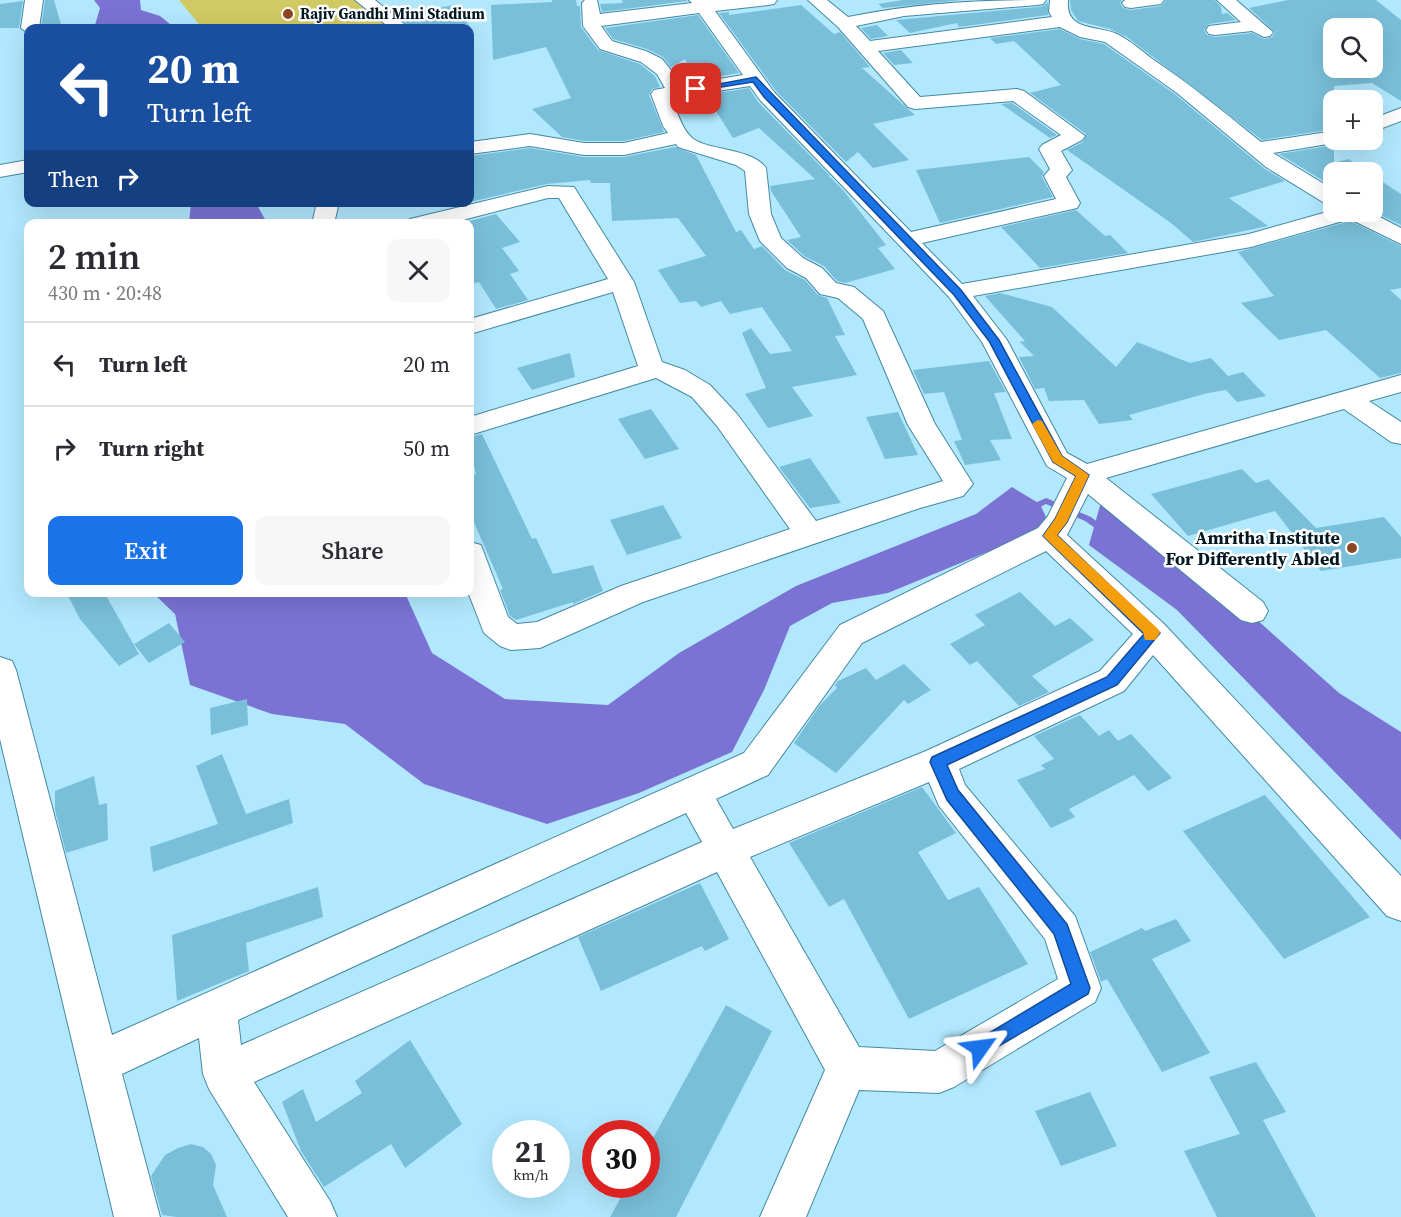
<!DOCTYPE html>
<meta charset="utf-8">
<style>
:root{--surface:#fff;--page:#f7f7f7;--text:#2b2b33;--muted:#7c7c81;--line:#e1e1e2;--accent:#1a73e8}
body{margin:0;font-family:"Source Serif 4",serif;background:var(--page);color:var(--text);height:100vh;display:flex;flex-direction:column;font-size:22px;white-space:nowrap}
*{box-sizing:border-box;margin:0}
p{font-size:20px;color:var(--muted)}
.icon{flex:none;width:33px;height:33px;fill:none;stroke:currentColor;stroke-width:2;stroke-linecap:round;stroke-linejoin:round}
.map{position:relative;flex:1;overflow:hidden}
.side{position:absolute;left:24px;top:219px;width:450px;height:378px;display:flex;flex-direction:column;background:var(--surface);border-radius:12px;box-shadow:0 6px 24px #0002}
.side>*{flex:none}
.banner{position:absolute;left:24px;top:24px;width:450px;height:183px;border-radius:12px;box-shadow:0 6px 24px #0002;background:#1a4fa0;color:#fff;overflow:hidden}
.tools{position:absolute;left:1323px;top:18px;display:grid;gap:12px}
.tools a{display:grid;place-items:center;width:60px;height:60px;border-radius:12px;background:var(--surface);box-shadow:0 6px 24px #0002;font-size:30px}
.speed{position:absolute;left:492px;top:1120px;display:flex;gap:12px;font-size:30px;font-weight:700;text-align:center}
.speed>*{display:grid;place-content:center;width:78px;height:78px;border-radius:50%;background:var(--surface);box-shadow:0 6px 24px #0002;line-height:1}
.speed small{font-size:15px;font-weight:400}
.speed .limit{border:9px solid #d22;background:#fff;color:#111}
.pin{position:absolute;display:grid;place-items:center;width:51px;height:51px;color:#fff;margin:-26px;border-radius:12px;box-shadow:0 3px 9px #0006}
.me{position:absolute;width:66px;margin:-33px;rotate:59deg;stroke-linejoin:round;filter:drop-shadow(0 0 4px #0008)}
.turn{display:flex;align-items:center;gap:21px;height:126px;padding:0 24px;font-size:27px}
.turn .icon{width:78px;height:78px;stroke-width:2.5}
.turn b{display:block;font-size:42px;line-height:51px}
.then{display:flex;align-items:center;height:57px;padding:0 24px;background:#0003;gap:12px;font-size:22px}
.round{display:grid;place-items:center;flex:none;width:63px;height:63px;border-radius:12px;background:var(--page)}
.head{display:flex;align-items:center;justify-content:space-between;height:102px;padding:0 24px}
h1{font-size:36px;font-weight:600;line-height:45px}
.cta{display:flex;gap:12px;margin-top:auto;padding:12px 24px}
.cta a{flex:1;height:69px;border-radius:12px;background:var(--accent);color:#fff;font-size:24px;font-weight:600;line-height:69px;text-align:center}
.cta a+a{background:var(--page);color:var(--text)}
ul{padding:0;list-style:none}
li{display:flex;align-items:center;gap:18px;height:84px;padding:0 24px;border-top:2px solid var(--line)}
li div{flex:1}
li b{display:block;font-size:22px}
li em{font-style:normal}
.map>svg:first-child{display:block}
.green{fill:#d1ca62}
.water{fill:#7b73d4}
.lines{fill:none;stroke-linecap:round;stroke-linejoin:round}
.stream{fill:#7b73d4;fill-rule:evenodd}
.building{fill:#7abfda;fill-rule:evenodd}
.minor-casing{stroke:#4489a2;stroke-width:2}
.minor{fill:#fff;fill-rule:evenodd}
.route{fill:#1a73e8;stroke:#114b97;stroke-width:1.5}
.slow{fill:#f59e0b}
.poi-dot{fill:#8c4522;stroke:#fff;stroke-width:2}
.labels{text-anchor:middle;stroke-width:5;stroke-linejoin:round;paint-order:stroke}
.far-poi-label{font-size:15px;font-weight:bold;fill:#001721;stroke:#fff;text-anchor:start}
.poi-label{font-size:18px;font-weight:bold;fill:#001721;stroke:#fff;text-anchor:end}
</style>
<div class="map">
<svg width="1401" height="1217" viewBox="0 0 1401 1217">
<rect width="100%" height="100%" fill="#b1e8fe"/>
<!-- green -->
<polygon class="green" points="179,0 366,0 405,28 202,28"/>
<!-- water -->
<g class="water">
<polygon points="94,0 140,0 141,10 160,16 175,28 106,28 95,25 100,8"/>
<polygon points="191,203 256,203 267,223 189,223"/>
<polygon points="1012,487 1040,504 1050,526 888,593 832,603 790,626 764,690 732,752 639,793 547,824 424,784 345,724 272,714 190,685 175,614 153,593 405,593 432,653 505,699 608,705 679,653 796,586 976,514"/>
<polygon points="1101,502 1191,561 1339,693 1401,732 1401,840 1177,610 1089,545"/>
</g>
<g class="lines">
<!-- stream -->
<polygon class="stream" points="1046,498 1091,517 1109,531 1108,533 1102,533 1085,521 1046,504 1032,511 1026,511 1025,509 1026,507"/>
</g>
<!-- building -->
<g class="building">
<polygon points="45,0 54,0 62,28 41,28"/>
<polygon points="552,0 576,0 577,6 580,6 581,27 598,50 640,64 655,76 660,87 652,89 649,95 664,132 624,141 584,141 562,137 532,109 571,98 546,47 493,60 491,5 552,2"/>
<polygon points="622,0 687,0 687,1 602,12 600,4 623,3"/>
<polygon points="903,0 962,0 883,8 878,4"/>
<path d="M 1070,0 L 1122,0 L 1120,3 L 1123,8 L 1131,10 L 1161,6 L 1166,0 L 1215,0 L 1221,7 L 1222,14 L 1227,13 L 1236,20 L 1209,24 L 1204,30 L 1207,35 L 1215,37 L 1252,33 L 1264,39 L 1272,37 L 1275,32 L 1249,8 L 1288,0 L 1376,0 L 1401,20 L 1401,101 L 1372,83 L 1334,86 L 1334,129 L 1262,140 L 1127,37 L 1110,29 L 1078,21 L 1071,10 ZM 1334,28 L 1372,28 L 1372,68 L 1334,68 Z"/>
<polygon points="23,1 19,28 0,28 0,4"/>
<polygon points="1048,2 1048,15 959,27 957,23 910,33 896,20 1037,7 1043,6"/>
<polygon points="454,5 471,28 411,28 396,15"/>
<polygon points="801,5 834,34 840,32 870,67 862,68 915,115 873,124 909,160 873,168 858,152 846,162 776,91 719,13 729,12 729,15"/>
<polygon points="698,15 739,73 697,80 685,59 671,67 663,57 647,49 613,39 605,28"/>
<polygon points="877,25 888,36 871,39 861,28"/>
<polygon points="1060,29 1080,39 1104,44 1176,95 1265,169 1285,181 1229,198 1268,226 1193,242 1171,223 1067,150 1083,142 1086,134 1030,93 1061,85 1014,41 996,44 990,38"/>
<polygon points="901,50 913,63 894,65 883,53"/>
<polygon points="749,88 758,102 830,176 828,177 830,177 843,190 886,245 878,248 895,269 845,283 837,281 824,266 804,256 787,240 801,237 771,191 770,186 815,179 759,128 733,138 706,95"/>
<polygon points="1012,103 1057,135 1050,138 1001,104"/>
<polygon points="1334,145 1334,163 1348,159 1369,172 1334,172 1334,187 1279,154"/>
<polygon points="675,147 696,155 736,232 741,230 754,249 762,246 785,270 805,280 818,295 827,298 845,335 835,336 857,375 792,387 813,416 768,428 745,394 766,388 742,333 751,328 770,354 792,351 762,307 730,314 721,301 701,307 696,301 680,303 658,270 706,256 678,218 612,221 610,183 591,183 590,180 547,184 470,202 470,156 530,148 584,157 624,157"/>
<polygon points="1029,157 1044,172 1042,177 1053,197 940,223 916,170"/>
<polygon points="1372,175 1401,194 1401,225 1372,211"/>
<polygon points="1076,210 1105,236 1110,235 1128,253 1040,268 1001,227"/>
<polygon points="496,214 520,242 502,248 519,271 510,274 528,300 496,309 479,282 470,285 470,221"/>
<polygon points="1350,221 1401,246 1401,288 1390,290 1401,300 1401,373 1380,378 1326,330 1279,340 1241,303 1274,296 1238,252"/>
<polygon points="1000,293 1052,307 1116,367 1137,342 1190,363 1211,358 1228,376 1243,372 1266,396 1237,402 1226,390 1208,393 1129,415 1133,420 1099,424 1084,400 1049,401 1044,388 1035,389 1019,357 1034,356 1020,342 1025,341 985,296"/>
<polygon points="570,353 575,377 532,390 517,368"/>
<polygon points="989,361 1006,392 994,393 1012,439 990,440 1001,460 965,465 954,441 962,440 944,392 924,394 913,370"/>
<polygon points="651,409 679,449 645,459 618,419"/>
<polygon points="898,412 918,455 885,459 866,417"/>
<polygon points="482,434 532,539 536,538 553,574 593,565 603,591 573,604 573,602 516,620 510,616 500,590 503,589 470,513 470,476 476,474 470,451 470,437"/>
<polygon points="810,458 841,503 810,508 779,467"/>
<polygon points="1242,469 1256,483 1268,479 1316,528 1384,517 1401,537 1401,558 1321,571 1275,511 1188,536 1151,494"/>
<polygon points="663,505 682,538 627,555 610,520"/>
<polygon points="66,592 104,592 139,654 119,666 80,619"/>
<polygon points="1020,592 1055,626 1070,618 1094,640 1032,676 1049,692 1019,706 977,661 970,665 950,644 985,625 975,615"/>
<polygon points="169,623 185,642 149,663 134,644"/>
<polygon points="904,664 931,690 908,704 904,700 836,773 794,743 820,705 837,688 835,685 838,681 866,668 876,680"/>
<polygon points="247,699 248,725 211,735 210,708"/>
<polygon points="1080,715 1099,736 1109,730 1118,741 1131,734 1172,778 1148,791 1134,775 1069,809 1075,817 1051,828 1017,780 1045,769 1041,765 1054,759 1034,736"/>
<polygon points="222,754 246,814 289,799 293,823 153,872 150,847 218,824 196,766"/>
<polygon points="94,776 99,805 107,803 108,840 66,853 55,810 55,791"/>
<polygon points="922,787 956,833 918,852 948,900 979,887 1028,964 909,1019 844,899 829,907 789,843"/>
<polygon points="1265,795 1370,917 1284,959 1183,831"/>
<polygon points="700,883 729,939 705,951 702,946 601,991 578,937"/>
<polygon points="318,887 323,917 246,943 249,971 177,1001 172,935"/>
<polygon points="1176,919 1191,941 1152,959 1210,1053 1162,1072 1107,979 1101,982 1090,952 1142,928 1145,931"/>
<polygon points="726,1005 772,1031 676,1217 610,1217 628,1185 646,1185 646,1151"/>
<polygon points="410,1040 462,1124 405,1168 391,1144 324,1187 301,1151 282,1102 303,1089 316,1122 362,1093 355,1081"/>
<polygon points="1256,1062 1286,1112 1263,1120 1316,1217 1217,1217 1184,1151 1240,1134 1209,1077"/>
<polygon points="1090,1092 1117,1146 1061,1166 1035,1111"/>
<polygon points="191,1144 203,1147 211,1154 216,1165 213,1185 227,1217 177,1217 162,1215 151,1176 165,1155 178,1148"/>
</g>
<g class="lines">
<!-- minor casing -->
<g class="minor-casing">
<g id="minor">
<polygon points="25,0 43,0 39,28 28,28 28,33 21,28"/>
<polygon points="355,0 375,0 409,28 390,28"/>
<path d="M 585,0 L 597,0 L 600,14 L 692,3 L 689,0 L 777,0 L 774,4 L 768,5 L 715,11 L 774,92 L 911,232 L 1056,199 L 1044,176 L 1050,169 L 1039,149 L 1042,145 L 1061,135 L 1013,101 L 915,109 L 908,107 L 838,27 L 808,0 L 827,0 L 848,17 C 917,3 975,0 1046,0 L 1043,4 L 1037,5 L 904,16 L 856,26 L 870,41 L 1052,17 L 1049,12 L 1050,0 L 1068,0 C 1065,32 1097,25 1117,34 C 1129,40 1141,50 1151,58 C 1190,84 1225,113 1261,142 L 1334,131 L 1334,140 L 1342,140 L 1334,143 L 1273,153 L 1334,190 L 1334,205 L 1326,204 L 1266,167 L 1177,93 L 1105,42 L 1080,37 L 1060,27 L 878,51 L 920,97 L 1017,89 L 1024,91 L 1085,136 L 1082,140 L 1061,151 L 1072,170 L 1066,177 L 1080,203 L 1077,208 L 922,243 L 962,284 L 1249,234 L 1334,210 L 1370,212 L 1401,228 L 1401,244 L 1350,219 L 1251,247 L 973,296 L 1007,340 L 1067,453 L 1087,464 L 1401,375 L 1401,392 L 1369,401 L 1401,422 L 1401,444 L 1391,442 L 1344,409 L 1106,478 L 1263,602 L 1268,611 L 1263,620 L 1252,623 L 1241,620 L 1088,494 L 1067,535 L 1164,624 L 1401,876 L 1401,921 L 1387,916 L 1153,655 L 1124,691 L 959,769 L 965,785 L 1075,916 L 1101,988 L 1095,1002 L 954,1087 L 939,1093 L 859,1090 L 806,1217 L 760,1217 L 825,1070 L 717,872 L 254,1082 L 330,1201 L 337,1217 L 288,1217 L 209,1089 L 203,1074 L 199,1038 L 122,1074 L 160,1217 L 114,1217 L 0,739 L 0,657 L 12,661 L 16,670 L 112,1035 L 744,753 L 840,625 L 1038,528 L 1048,516 L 1067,478 L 1047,466 L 982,342 L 949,297 L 760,100 L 750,86 L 672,98 C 677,111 681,127 691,137 C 705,151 751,147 766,168 L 771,214 L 781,238 L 803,258 L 822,268 L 836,283 L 854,287 L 883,311 L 935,424 L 973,484 L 963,496 L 920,508 L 643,602 L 540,648 L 511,650 L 500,646 L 484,633 L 468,592 L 470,542 L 481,545 L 508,617 L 517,624 L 537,622 L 621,586 L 790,529 L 717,426 L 692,397 L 656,378 L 470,435 L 470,417 L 638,366 L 613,292 L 470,334 L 470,319 L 608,279 L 559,198 L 548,198 L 447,224 L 407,224 L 410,219 L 548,186 L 574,187 L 634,282 L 662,362 L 685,370 L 710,385 L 737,414 L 816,521 L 943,481 L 908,425 L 863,319 L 838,298 L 820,294 L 806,278 L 787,268 L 760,241 L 749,214 L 745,171 L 736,165 L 678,147 L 676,144 L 624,155 L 584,155 L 530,146 L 470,154 L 470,142 L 530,134 L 584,143 L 624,143 L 668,133 L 663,126 L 651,94 L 654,90 L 665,88 L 657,74 L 641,62 L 600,49 L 583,26 L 582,3 ZM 699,13 L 743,75 L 683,85 L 662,59 L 646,51 L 612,41 L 601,26 ZM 1046,551 L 1133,634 L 1100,671 L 926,751 L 733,829 L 716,799 L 768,775 L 862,643 ZM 929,782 L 939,806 L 1045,939 L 1058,979 L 935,1051 L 859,1047 L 750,857 ZM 686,813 L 702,842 L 241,1045 L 238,1020 Z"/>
<polygon points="1125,0 1164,0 1161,4 1131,8 1125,7 1122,3"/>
<polygon points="1217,0 1236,0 1273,32 1270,36 1264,37 1252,31 1215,35 1209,34 1206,30 1209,26 1241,22"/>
<polygon points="1401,108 1401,121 1372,132 1372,119"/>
<polygon points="28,160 28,172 0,177 0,165"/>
<polygon points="317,202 339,202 334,224 312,224"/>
</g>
</g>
<!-- minor -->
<use href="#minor" class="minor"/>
</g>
<!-- route -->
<polygon class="route" points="756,77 961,290 999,340 1062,456 1089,475 1067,522 1057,535 1160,633 1117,685 947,765 958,790 1067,924 1090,988 1088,994 980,1057 974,1054 971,1048 974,1042 1071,984 1054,934 947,800 930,762 932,757 1107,677 1144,634 1043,536 1055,519 1076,476 1053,462 989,341 954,295 764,97 753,82 696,91 692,89"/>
<!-- slow -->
<polygon class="slow" points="1038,420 1042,421 1062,456 1089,475 1067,522 1057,535 1158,629 1160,633 1155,640 1145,640 1143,632 1043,536 1055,519 1076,476 1053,462 1032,424"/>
<!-- markers -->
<g class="poi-dot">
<circle cx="288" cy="14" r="6"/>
<circle cx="1352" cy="548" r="6"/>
</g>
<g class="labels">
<!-- far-poi labels -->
<g class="far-poi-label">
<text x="300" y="19">Rajiv Gandhi Mini Stadium</text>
</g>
<!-- poi labels -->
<g class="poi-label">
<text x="1340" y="544">Amritha Institute<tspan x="1340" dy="21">For Differently Abled</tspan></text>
</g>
</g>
</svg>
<div class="tools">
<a><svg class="icon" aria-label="search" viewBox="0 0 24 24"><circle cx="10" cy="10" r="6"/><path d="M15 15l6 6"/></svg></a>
<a>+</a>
<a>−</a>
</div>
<div class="speed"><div>21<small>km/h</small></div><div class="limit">30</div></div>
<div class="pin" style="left:696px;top:89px;background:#d93025"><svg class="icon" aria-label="arrive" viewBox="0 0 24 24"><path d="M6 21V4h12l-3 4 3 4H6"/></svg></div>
<svg class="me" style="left:980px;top:1048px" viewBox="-20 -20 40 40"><path d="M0-17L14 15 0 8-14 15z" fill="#1a73e8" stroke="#fff" stroke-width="4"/></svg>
<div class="banner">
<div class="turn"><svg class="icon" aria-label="left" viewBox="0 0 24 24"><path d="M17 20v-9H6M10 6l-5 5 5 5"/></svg><div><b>20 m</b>Turn left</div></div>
<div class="then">Then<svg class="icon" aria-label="right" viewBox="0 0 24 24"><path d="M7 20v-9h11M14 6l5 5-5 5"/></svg></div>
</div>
<section class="side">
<div class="head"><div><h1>2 min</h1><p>430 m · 20:48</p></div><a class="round"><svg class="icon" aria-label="close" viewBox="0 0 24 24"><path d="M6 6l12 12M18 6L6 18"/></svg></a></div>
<ul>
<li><svg class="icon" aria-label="left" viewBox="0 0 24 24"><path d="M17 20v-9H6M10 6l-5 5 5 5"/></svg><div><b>Turn left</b></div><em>20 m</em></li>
<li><svg class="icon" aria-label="right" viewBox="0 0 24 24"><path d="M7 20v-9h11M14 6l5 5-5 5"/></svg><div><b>Turn right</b></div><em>50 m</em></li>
</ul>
<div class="cta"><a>Exit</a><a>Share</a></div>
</section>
</div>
